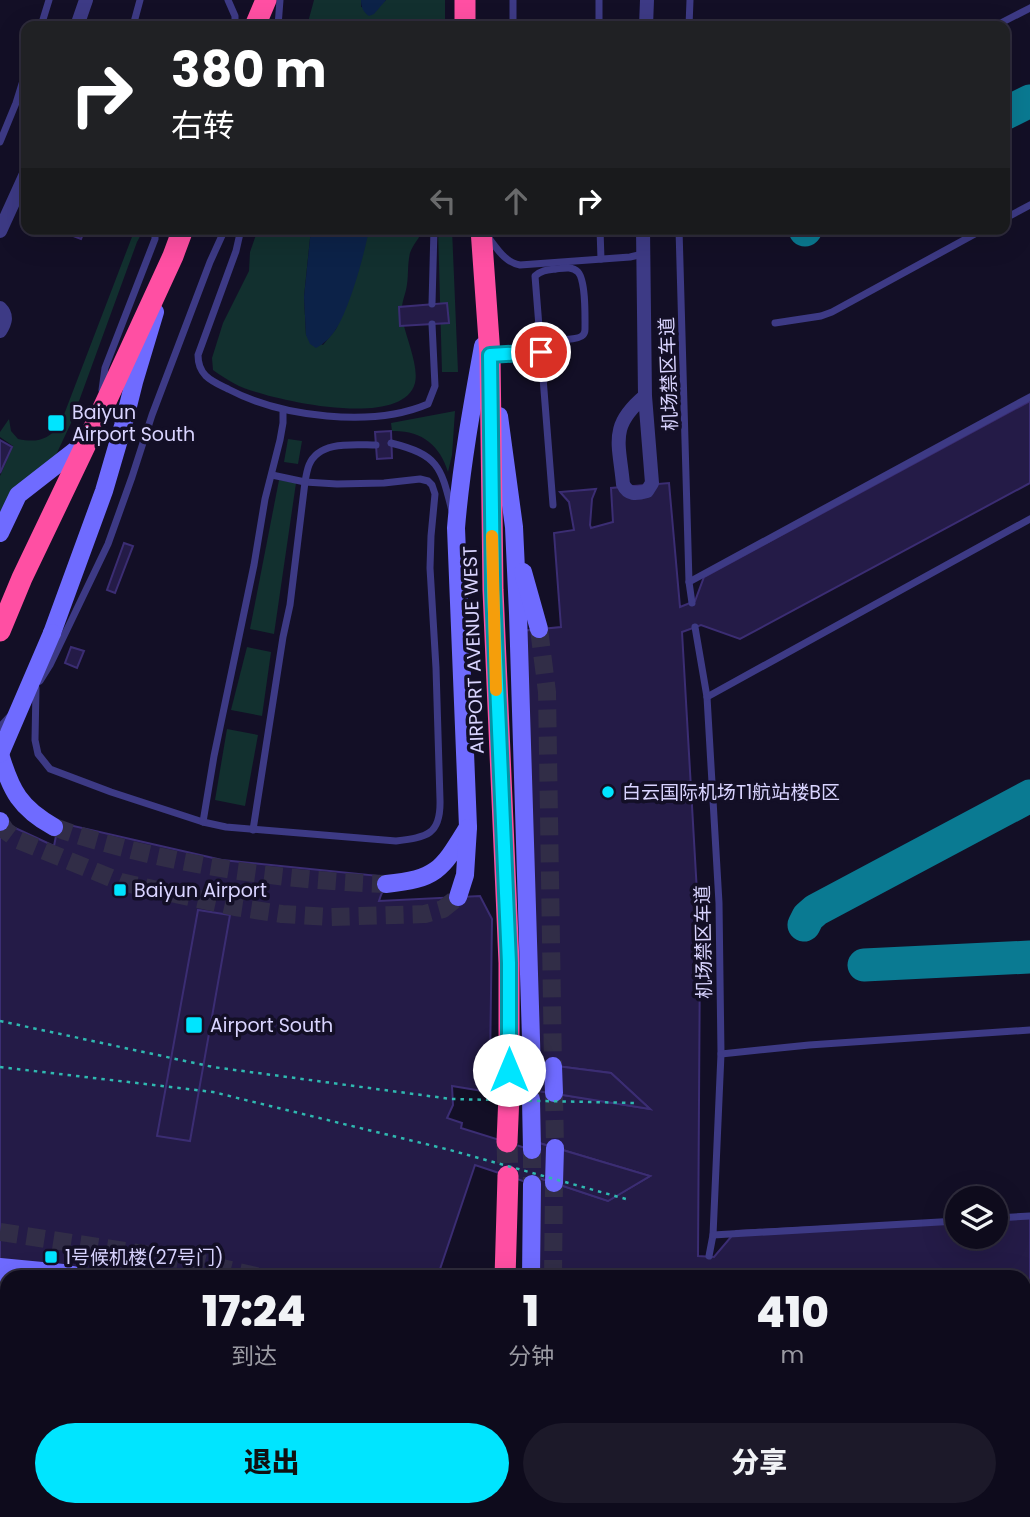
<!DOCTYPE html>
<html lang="zh">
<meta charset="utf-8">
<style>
:root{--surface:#0e0b1c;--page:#1c1929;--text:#f1f3f6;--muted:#9b9ba3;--line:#2e2b3b;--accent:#00e5ff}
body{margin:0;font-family:Poppins,"Noto Sans SC",sans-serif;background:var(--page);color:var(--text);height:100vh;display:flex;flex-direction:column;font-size:26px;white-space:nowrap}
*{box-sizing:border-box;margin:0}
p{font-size:23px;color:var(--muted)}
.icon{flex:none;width:38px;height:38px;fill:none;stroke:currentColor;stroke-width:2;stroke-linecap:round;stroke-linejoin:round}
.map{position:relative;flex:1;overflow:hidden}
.panel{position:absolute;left:0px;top:1270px;width:1031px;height:247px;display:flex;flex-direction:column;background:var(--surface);border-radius:21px 21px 0 0;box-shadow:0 7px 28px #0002,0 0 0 2px var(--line)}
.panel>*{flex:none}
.hud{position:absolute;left:21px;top:21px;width:989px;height:214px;border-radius:14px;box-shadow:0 7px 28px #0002,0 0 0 2px var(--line);background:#202124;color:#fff;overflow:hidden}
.controls{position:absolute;left:945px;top:1186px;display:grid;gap:14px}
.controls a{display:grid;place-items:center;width:63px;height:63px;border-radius:50%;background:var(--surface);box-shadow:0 7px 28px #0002,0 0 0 2px var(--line);font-size:35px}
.pin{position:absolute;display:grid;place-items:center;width:60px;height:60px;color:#fff;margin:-30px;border:4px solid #fff;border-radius:50%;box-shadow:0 2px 7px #0007}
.me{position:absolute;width:77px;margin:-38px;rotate:0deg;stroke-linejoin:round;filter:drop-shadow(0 0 5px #0008)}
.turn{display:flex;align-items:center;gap:24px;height:147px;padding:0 35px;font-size:32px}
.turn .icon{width:91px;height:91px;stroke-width:2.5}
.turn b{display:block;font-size:49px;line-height:60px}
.lanes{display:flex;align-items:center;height:66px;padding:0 35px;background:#0003;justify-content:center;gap:35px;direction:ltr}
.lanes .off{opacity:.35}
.eta{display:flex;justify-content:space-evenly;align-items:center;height:119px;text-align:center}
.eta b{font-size:42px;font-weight:800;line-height:49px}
.action{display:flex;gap:14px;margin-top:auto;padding:14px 35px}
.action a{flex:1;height:80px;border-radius:42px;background:var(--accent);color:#111;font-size:28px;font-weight:800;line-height:80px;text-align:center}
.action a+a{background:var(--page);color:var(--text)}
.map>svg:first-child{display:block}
.green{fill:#12302f}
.water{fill:#0c2248}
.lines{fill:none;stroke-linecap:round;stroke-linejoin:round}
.taxiway{stroke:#0a7a92;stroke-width:33}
.building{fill:#241b47;stroke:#3b2d73;stroke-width:2}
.secondary-tunnel{stroke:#312d47;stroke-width:18;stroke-dasharray:18 9;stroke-linecap:butt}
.highway-tunnel{stroke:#312d47;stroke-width:21;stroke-dasharray:21 10;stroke-linecap:butt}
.lane{stroke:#3d3a85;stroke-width:7}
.street{stroke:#3d3a85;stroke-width:14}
.secondary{stroke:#6f6bff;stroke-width:18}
.highway{stroke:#ff4fa3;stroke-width:21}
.path-bridge{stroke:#2fb8b0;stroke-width:2.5;stroke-dasharray:3.5 5;stroke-linecap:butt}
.secondary-bridge{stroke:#6f6bff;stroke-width:18}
.route-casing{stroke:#0095a6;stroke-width:18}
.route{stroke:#00e5ff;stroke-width:12}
.slow{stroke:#f59e0b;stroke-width:12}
.poi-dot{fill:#00e5ff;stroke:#130f26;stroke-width:2.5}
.labels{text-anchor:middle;stroke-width:7;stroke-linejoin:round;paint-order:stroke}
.street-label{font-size:19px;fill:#d9d4ff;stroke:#130f26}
.poi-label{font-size:19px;fill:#d9d4ff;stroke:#130f26;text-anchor:start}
</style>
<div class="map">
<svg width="1030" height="1517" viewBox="0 0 1030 1517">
<rect width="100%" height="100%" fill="#130f26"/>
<!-- green -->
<g class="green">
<polygon points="314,0 361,0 361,7 385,1 386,0 445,0 445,26 307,26"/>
<path d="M 135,229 L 144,229 L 137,242 L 71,423 L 55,457 L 0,524 L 0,476 L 13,446 L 0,437 L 0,432 L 9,419 L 11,431 L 18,439 C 37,443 48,440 60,425 Z"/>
<path d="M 258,229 L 311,229 L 304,297 L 306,335 L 323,345 L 336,329 L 349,299 L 369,229 L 423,229 C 420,238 413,244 410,253 C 407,265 409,278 406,290 C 403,302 400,307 403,321 C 406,338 419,366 415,383 C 403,428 287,402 256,392 C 240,388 227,380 213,370 L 212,358 L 223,323 L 249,271 L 250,252 Z"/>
<polygon points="438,229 452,229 458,372 442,372"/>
<path d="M 455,411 L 452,455 L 448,472 C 440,445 421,430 392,431 L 391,423 Z"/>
<polygon points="288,439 302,441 298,464 284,462"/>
<polygon points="279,480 296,483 274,634 250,629"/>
<polygon points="247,647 271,652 262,716 231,710"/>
<polygon points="227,729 258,735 245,806 215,800"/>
</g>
<!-- water -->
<g class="water">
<path d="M 361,0 L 386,0 L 374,14 L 369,16 C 363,12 361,7 361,0 Z"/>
<path d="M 311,229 L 369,229 C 365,253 349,310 336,329 C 331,337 324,344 316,348 L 310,344 L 306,335 L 304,297 Z"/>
</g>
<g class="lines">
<!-- taxiway -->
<g class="taxiway">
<polyline points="1004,114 1030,101"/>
<polyline points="805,230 806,229"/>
<polyline points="804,925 808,917 816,910 1030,796"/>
<polyline points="864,965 1030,957"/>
</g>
</g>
<!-- building -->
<g class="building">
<polygon points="66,229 85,229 81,239 65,233"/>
<polygon points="447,303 449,323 400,326 399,307"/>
<polygon points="1030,401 1030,483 740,639 701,625 682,632 700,945 698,1256 714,1257 736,1231 957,1220 957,1237 996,1237 996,1218 1030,1217 1030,1288 1024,1289 1024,1278 532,1278 536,1177 608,1201 650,1176 539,1143 538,1091 650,1109 611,1073 533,1063 521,631 561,627 554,533 574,530 569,502 560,492 596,489 592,499 590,525 591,528 613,522 611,488 669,483 680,607 695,601 704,577"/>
<polygon points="391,431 392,458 377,459 375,432"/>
<polygon points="0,440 12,447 0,473"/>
<polygon points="124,543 133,546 115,593 107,590"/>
<polygon points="71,647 84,651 77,668 65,663"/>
<polygon points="0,821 54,846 56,836 52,821 222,860 389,877 381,895 379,901 480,896 492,919 490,1067 532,1072 533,1063 611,1073 650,1109 538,1091 531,1099 452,1086 453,1105 447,1118 462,1123 461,1128 532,1150 539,1143 650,1176 608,1201 536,1177 532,1184 475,1165 437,1278 114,1278 0,1262"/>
<polygon points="198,910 230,915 190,1141 157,1136"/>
<polygon points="530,1510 683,1510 683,1517 529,1517"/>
</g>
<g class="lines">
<!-- secondary-tunnel -->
<g class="secondary-tunnel">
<polyline points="539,629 547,692 553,1066"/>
<polyline points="0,822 6,831 18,840 121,882 235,907 282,914 330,917 425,914 443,909 458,897"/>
<path d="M 54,827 C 81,837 108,844 136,851 C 218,871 302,881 386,884"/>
<polyline points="554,1093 555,1148"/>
<polyline points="531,1099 532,1072"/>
<polyline points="532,1150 532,1184"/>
<polyline points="0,1232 197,1262 264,1278"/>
<polyline points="553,1278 554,1183"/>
<polyline points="547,1517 547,1510"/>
</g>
<!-- highway-tunnel -->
<polyline class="highway-tunnel" points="507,1142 508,1176"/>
<!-- lane -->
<g class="lane">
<polyline points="228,0 235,16 235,26"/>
<polyline points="513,0 513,26"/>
<polyline points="599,0 599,26"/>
<polyline points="41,26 49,0"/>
<polyline points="133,26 140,0"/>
<polyline points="278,26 280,0"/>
<polyline points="689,26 690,0"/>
<polyline points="995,26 1030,8"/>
<polyline points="0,142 16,103 26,71"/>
<polyline points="1004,219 1030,205"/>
<path d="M 241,229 L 236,251 L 198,355 C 198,376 212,381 228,389 C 281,417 372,428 428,404 L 435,386 L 432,324"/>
<polyline points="600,229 601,259"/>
<polyline points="679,229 689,582 692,603"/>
<path d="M 488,237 C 498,250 505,262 520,265 L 630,257 L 643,254"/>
<polyline points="432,304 434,229"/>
<polyline points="775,323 821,316 832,312 984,229"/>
<polyline points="541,352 553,505"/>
<path d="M 492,355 L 541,352 L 535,276 C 542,270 548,270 556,269 C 564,268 572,266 578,272 C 586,281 585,317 585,329 C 585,331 585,333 583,335 C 578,341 549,340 541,340"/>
<polyline points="102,390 105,368 155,239 155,229"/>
<path d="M 391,443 C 439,455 441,467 452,511"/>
<polyline points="689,582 1030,397"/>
<polyline points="695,627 707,697 719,903 721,1054 713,1235 709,1256"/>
<polyline points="40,681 50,665 108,544 132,477 152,415 210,262 225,229"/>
<path d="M 36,688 L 35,740 L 38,754 L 50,769 L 111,792 L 203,822 L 226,827 L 396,841 C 427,837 441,835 440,800 L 436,668 L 430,568 L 431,536 L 435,494 L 432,485 L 428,481 L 420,479 L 384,483 L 337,484 L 305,482 L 272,475"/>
<polyline points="707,697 1030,519"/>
<polyline points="0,727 9,717"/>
<polyline points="203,822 214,756 254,565 265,499 280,440 283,423 283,410"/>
<path d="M 253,830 L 283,637 L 290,605 L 305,482 C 306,476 307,470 309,465 C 319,440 355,445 376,445"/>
<polyline points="721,1054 809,1045 1030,1030"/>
<polyline points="996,1218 1030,1216"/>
<polyline points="713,1235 957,1221"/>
<polyline points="1024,1324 1030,1324"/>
<polyline points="0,1473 7,1467"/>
<polyline points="1024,1500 1030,1500"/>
<polyline points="247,1510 250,1517"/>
<polyline points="395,1517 396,1510"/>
<polyline points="708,1517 708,1510"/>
<polyline points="767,1517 836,1510"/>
</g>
<!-- street -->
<g class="street">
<polyline points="77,26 86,0"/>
<polyline points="646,26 647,0"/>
<path d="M 643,229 L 645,396 L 652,483 L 647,491 C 636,494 628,495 623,484 C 619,442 609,426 645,396"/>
<polyline points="0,231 26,174"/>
<path d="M 0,308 C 8,316 5,323 0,331"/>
</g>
<!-- secondary -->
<g class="secondary">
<polyline points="499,416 514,527 518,613 532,1072"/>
<polyline points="0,533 18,495 86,442"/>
<polyline points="523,572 539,629"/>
<polyline points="52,633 104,491 123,426 134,382 155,312"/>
<path d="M 0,754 C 11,791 20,808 54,827"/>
<polyline points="0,821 0,822"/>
<path d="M 386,884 C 438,879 442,869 468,827 L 456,528 C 461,467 472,406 483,346"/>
<polyline points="458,897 465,875 468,828"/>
<polyline points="553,1066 554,1093"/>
<polyline points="531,1099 532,1150"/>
<polyline points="554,1183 555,1148"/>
<polyline points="0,1267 63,1273 88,1278"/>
<polyline points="531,1278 532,1184"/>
<polyline points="0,1280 7,1281"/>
<polyline points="0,1501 7,1502"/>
<polyline points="54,1510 93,1517"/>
<polyline points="447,1517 448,1510"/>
<polyline points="526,1517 527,1510"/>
</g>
<!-- highway -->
<g class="highway">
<polyline points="465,0 465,26"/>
<polyline points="255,26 266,0"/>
<polyline points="481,229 490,355 493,590 509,963 509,1070"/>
<polyline points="0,631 22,578 98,419 173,256 183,229"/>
<polyline points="507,1142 509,1095"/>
<polyline points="505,1278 508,1176"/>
<polyline points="492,1517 492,1510"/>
</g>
<!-- path-bridge -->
<g class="path-bridge">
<polyline points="0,1021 213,1067 451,1099 635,1103"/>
<polyline points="0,1067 213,1092 450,1150 626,1199"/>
</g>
<!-- secondary-bridge -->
<polyline class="secondary-bridge" points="0,754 52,633"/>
</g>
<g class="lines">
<!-- route casing -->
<g class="route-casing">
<polyline id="route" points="509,1070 509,963 493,590 490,355 541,352"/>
</g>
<!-- route -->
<use href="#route" class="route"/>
<!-- slow -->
<polyline class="slow" points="492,536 496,690"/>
</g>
<!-- markers -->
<g class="poi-dot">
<rect x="47" y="414" width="18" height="18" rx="3.5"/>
<circle cx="608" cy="792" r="7"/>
<rect x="113" y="883" width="14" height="14" rx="3.5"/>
<rect x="185" y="1016" width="18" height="18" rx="3.5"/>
<rect x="44" y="1250" width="14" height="14" rx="3.5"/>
</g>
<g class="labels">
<!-- street labels -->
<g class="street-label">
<text transform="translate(668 374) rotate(-92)" y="7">机场禁区车道</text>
<text transform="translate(473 650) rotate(-92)" y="7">AIRPORT AVENUE WEST</text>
<text transform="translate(703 942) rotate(-91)" y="7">机场禁区车道</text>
</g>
<!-- poi labels -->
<g class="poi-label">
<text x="72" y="419">Baiyun<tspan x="72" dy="22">Airport South</tspan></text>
<text x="622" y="799">白云国际机场T1航站楼B区</text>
<text x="134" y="897">Baiyun Airport</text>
<text x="210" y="1032">Airport South</text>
<text x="65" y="1264">1号候机楼(27号门)</text>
</g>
</g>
</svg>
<div class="controls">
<a><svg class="icon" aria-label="layers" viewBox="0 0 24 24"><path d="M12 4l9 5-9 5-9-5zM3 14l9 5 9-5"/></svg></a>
</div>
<div class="pin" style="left:541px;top:352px;background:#d93025"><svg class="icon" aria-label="arrive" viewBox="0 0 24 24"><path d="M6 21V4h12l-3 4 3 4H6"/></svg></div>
<svg class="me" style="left:509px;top:1070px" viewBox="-20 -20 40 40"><circle r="19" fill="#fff"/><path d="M0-13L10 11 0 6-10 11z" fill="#00e5ff"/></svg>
<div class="hud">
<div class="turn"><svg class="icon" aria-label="right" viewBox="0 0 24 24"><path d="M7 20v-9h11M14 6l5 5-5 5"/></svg><div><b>380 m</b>右转</div></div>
<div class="lanes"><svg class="icon off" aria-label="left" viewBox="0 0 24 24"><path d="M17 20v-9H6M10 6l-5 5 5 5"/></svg><svg class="icon off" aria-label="ahead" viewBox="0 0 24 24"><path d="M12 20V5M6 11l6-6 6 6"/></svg><svg class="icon" aria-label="right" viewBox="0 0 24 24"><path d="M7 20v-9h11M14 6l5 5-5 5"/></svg></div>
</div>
<section class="panel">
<div class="eta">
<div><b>17:24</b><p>到达</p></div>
<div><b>1</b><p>分钟</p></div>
<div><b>410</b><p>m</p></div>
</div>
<div class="action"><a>退出</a><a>分享</a></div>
</section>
</div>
